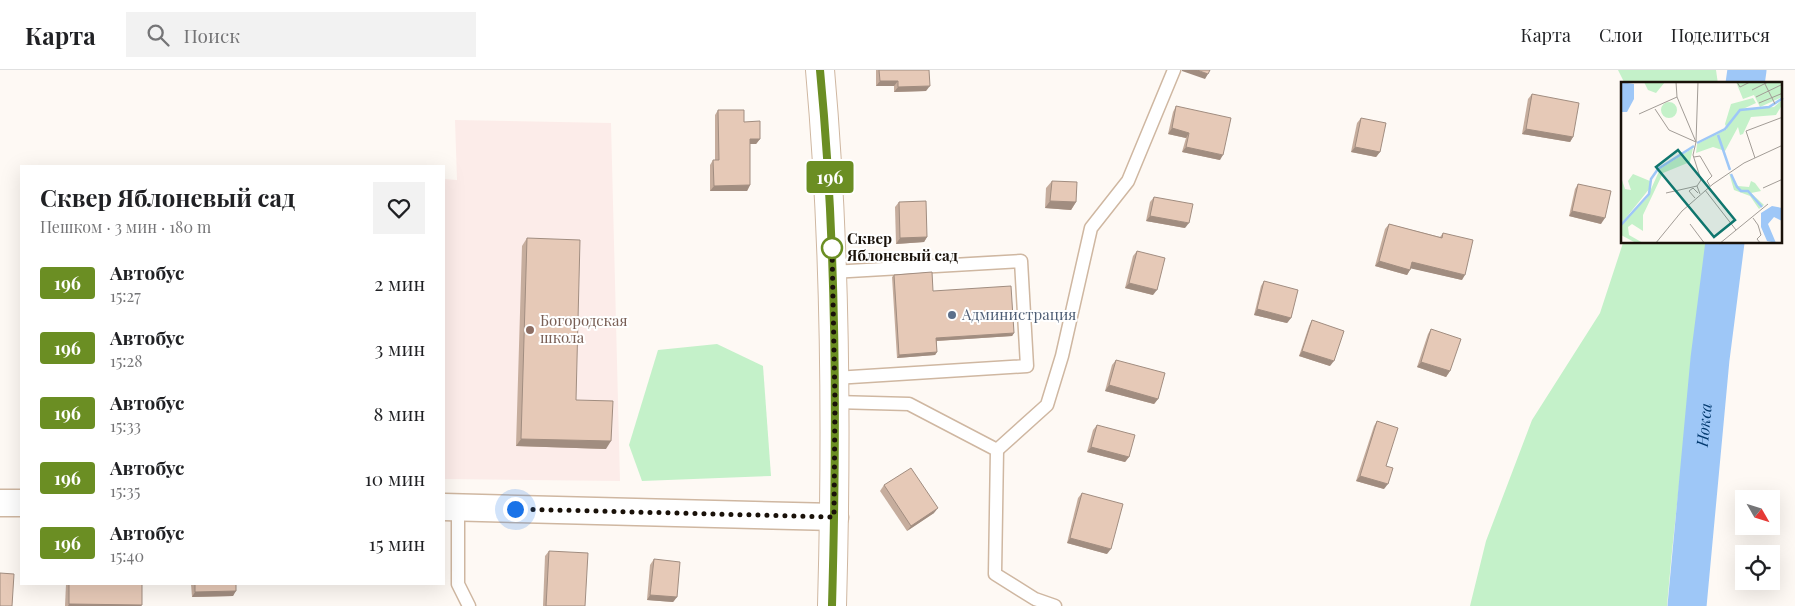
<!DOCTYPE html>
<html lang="ru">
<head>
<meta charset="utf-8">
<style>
	:root { --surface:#fff; --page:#f2f2f2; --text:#202124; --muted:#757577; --line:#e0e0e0 }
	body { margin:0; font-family:"Playfair Display",serif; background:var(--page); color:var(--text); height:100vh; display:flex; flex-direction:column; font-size:19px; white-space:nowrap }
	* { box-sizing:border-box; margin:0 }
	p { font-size:16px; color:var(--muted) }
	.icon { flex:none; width:28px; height:28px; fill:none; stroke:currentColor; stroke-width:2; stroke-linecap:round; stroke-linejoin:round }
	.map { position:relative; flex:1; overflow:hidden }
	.sheet { position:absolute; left:20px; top:95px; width:425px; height:420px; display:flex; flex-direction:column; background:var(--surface); border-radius:0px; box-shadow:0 5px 20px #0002 }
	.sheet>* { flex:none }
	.badge { padding:0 10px; border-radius:4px; font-size:18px; line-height:32px }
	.needle { width:32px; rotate:129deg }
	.tools { position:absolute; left:1735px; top:420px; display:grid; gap:10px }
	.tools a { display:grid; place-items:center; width:45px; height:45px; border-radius:0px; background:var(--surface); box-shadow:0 5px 20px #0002; font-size:25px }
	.you { position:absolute; width:25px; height:25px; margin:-12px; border:4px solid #fff; border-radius:50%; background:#1a73e8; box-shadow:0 0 0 8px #1a73e833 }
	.map>.badge { position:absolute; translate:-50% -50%; box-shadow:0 0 0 2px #fff }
	.round { display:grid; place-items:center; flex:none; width:52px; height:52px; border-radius:0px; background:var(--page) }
	.head { display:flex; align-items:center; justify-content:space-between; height:85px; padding:0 20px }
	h1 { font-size:24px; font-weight:700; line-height:38px }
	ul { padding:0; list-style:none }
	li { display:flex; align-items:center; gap:15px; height:65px; padding:0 20px }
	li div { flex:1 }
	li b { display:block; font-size:19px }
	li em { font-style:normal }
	li .badge { min-width:55px; font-weight:700; text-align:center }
	header { display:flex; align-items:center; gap:30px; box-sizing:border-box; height:70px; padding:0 25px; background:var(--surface); border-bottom:1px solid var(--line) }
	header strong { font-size:24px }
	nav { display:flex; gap:28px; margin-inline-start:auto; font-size:18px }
	.search { width:350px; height:45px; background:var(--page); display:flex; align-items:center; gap:12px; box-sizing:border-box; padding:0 18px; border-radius:0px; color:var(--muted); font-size:19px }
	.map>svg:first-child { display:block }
</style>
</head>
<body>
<header>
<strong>Карта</strong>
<div class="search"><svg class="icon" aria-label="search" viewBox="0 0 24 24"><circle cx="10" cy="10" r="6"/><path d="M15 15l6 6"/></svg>Поиск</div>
<nav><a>Карта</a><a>Слои</a><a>Поделиться</a></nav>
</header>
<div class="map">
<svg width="1795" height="536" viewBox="0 0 1795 536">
	<rect width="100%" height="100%" fill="#fef9f4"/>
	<!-- education -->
	<polygon fill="#fcece9" points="455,50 611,53 620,411 444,409 444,109 457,110"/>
	<!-- green -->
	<g fill="#c4f1c9">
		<polygon points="1618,0 1716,0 1718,14 1625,14"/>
		<path d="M1623,173h84c-12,121 -30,242 -40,363h-197l16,-65 46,-121 68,-107z"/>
		<polygon points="717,274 763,296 771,406 642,411 629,375 658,280"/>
	</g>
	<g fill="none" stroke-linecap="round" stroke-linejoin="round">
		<!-- river -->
		<g stroke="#9ec7f7" stroke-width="39">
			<polyline points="1745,14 1747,0"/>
			<path id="s1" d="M1687,536l23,-247 15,-117"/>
		</g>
		<defs>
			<g id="service">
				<polyline points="832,202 1021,191 1027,296 835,308"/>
				<polyline points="835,332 909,334 997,380 995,504 1035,529 1055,536"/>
				<polyline points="997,380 1047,335 1062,286 1091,158 1128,111 1174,0"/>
				<polyline points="458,438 458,514 469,536"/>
			</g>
			<g id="minor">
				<polyline points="0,433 21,433"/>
				<polyline points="444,437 835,447"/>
			</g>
			<path id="tertiary" d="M820,0c16,178 17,357 12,536"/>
		</defs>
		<!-- service casing -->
		<use href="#service" stroke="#cfb7a1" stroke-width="15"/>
		<!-- minor casing -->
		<use href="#minor" stroke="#cfb7a1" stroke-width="29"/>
		<!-- tertiary casing -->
		<use href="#tertiary" stroke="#cfb7a1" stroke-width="30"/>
		<!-- service -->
		<use href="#service" stroke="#fff" stroke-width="12"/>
		<!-- minor -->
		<use href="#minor" stroke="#fff" stroke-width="26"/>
		<!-- tertiary -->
		<use href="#tertiary" stroke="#fff" stroke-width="28"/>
	</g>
	<!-- wall -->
	<g fill="#c6ad9d">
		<polygon points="876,0 929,0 926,21 894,22 894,16 876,16"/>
		<polygon points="1532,24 1573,67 1570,72 1522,64 1528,29"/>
		<polygon points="1176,36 1220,90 1182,82 1186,68 1168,64 1173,42"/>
		<polygon points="718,40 744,52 760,69 756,74 750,74 750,115 747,121 710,121 710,95 713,90 715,90 715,45"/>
		<polygon points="1361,48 1380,82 1376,87 1351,82 1357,53"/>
		<polygon points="1052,111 1076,132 1071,140 1045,138 1046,118"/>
		<polygon points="1578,114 1601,154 1569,146 1575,119"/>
		<polygon points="1154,127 1185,158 1146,151 1150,132"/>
		<polygon points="899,132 927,167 924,172 896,174 895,137"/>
		<polygon points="1389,154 1440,167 1443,163 1462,210 1411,198 1407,205 1375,196 1385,159"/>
		<polygon points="527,168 576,330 606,379 516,376 522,176"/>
		<polygon points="1137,181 1153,225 1125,218 1133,186"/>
		<polygon points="894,205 933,221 1014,263 1012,266 937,271 937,282 935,285 897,288 892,207"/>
		<polygon points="1264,211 1291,248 1287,253 1254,245 1261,216"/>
		<polygon points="1312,250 1330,296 1299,286 1309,256"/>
		<polygon points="1431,259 1450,301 1446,307 1417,297 1428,264"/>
		<polygon points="1116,290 1158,329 1154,334 1105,321 1112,295"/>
		<polygon points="1377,351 1384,419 1356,411 1374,356"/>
		<polygon points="1097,355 1129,387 1125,392 1087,382 1093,360"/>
		<polygon points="884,415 934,443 907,461 880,421"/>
		<polygon points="1082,423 1107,484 1067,473 1078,428"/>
		<polygon points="549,481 585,536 543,536 545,486"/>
		<polygon points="654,489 677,527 673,532 647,530 650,495"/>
		<polygon points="66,514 142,514 141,536 65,536"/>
		<polygon points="191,514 236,514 233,526 192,527"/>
	</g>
	<!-- shaded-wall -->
	<g fill="#a18d80">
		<polygon points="1182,0 1197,0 1208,4 1205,9 1182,1"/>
		<polygon points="880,11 898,11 894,16 876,16"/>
		<polygon points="930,16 926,21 894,22 898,17"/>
		<polygon points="1172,58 1189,63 1186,68 1168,64"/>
		<polygon points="1526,59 1573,67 1570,72 1522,64"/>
		<polygon points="750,69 760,69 756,74 747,74"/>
		<polygon points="1186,77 1223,85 1220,90 1182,82"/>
		<polygon points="1355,77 1380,82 1376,87 1351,82"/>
		<polygon points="750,115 747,121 710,121 714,116"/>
		<polygon points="1050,131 1076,132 1071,140 1045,138"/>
		<polygon points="1572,141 1605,148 1601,154 1569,146"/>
		<polygon points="1150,146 1189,153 1185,158 1146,151"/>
		<polygon points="927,167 924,172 896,174 900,168"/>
		<polygon points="1379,191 1410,200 1407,205 1375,196"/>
		<polygon points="1412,192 1465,205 1462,210 1409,198"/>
		<polygon points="1129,213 1157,220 1153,225 1125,218"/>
		<polygon points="1257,239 1291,248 1287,253 1254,245"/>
		<polygon points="1014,263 1012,266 935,271 936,268"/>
		<polygon points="1302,281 1334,291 1330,296 1299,286"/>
		<polygon points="937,282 935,285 897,288 899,285"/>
		<polygon points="1421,292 1450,301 1446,307 1417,297"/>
		<polygon points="1109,315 1158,329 1154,334 1105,321"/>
		<polygon points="521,369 611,371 606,379 516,376"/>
		<polygon points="1091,377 1129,387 1125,392 1087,382"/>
		<polygon points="1360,406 1388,414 1384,419 1356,411"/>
		<polygon points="938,438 934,443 907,461 911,456"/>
		<polygon points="1070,468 1111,479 1107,484 1067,473"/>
		<polygon points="236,521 233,526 192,527 195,522"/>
		<polygon points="650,525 677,527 673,532 647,530"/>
		<polygon points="69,534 142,535 141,536 68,536"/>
	</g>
	<!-- building -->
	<g fill="#e6c9b7" stroke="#a18d80">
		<polygon points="879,0 929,0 930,16 898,17 898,11 880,11"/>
		<polygon points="1197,0 1210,0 1208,4"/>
		<polygon points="1532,24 1579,33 1573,67 1526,59"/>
		<polygon points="1176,36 1231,48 1223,85 1186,77 1189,63 1172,58"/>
		<polygon points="718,40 744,40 744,52 760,51 760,69 750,69 750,115 714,116 713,90 719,90"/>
		<polygon points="1361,48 1386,53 1380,82 1355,77"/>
		<polygon points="1052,111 1077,112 1076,132 1050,131"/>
		<polygon points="1578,114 1611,121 1605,148 1572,141"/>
		<polygon points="1154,127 1193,134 1189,153 1150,146"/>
		<polygon points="926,131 927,167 900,168 899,132"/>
		<polygon points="1389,154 1442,168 1443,163 1473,170 1465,205 1412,192 1410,200 1379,191"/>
		<polygon points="527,168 580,170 576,330 613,331 611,371 521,369"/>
		<polygon points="1137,181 1165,188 1157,220 1129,213"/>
		<polygon points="932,202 933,221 1011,216 1014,263 936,268 937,282 899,285 894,205"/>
		<polygon points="1264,211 1298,220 1291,248 1257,239"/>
		<polygon points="1312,250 1344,261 1334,291 1302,281"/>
		<polygon points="1431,259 1461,269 1450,301 1421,292"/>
		<polygon points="1116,290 1165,303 1158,329 1109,315"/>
		<polygon points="1377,351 1398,358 1386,396 1393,398 1388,414 1360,406"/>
		<polygon points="1097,355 1135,365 1129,387 1091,377"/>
		<polygon points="911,398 938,438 911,456 884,415"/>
		<polygon points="1082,423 1123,434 1111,479 1070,468"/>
		<polygon points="549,481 588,483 585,536 546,536"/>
		<polygon points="654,489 680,492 677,527 650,525"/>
		<polygon points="0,503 14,504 12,536 0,536"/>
		<polygon points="69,514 142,514 142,535 69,534"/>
		<polygon points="195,514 236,514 236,521 195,522"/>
	</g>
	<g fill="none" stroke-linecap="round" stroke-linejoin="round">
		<defs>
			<path id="line" d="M820,0c17,178 17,357 12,536"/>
		</defs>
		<!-- line casing -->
		<use href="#line" stroke="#fff" stroke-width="11"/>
		<!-- line -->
		<use href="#line" stroke="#6b8e23" stroke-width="8"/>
		<!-- walk -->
		<polyline stroke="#191109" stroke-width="5" stroke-dasharray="0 9" points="515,439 834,447 835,332 832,178"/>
	</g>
	<!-- markers -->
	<circle fill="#fff" stroke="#6b8e23" stroke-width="2.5" cx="832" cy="178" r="10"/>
	<circle fill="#5c6f8a" stroke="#fff" stroke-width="2" cx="952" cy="245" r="5"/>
	<circle fill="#8d6e63" stroke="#fff" stroke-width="2" cx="530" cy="260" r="5"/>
	<g text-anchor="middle" stroke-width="4" stroke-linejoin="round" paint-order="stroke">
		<!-- stop labels -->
		<g font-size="15" font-weight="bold" fill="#191109" stroke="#fff" text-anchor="start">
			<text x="847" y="174">Сквер<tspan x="847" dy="17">Яблоневый сад</tspan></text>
		</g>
		<!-- service labels -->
		<g font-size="15" fill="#4e5e75" stroke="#fff" text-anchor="start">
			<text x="962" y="250">Администрация</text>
		</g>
		<!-- education labels -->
		<g font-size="15" fill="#785e54" stroke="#fff" text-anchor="start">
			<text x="540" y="256">Богородская<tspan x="540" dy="17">школа</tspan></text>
		</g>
		<!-- water labels -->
		<g font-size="16" font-style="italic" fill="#02396e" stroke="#fff">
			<text dy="6" stroke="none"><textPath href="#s1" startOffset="182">Нокса</textPath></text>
		</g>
	</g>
	<!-- overview -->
	<g transform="translate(1621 12)">
		<rect width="161" height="161" fill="#fef9f4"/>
		<path d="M23,0h21l-9,11 -8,-3zM115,0h46v15l-22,10 -6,-12 -11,4zM132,16l3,5 -13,6 31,-2 8,-7v5l-6,10 -25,2 -8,17 -3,1 -2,-8 -13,24 -12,-4 -17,6 1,-9 30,-15 -2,-5 6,-20zM40 28a8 8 0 1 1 16 0a8 8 0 1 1-16 0ZM72,66l-3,14 -27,11 -20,42v16l-11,-7 -4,3 1,8 14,8h-7l-15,-8v-10l26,-27 13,-29zM108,91l9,13 11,1 2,-6 4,2 6,8 -10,2 13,12 -5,4 -9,-13 -16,-6zM12,92l17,7v7l-29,36v-47l4,12 6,1 -3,-9z" fill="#c4f1c9"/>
		<path d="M0,0l13,2v15l-7,13h-6zM151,124l10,2v13l-8,-4 -6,7 8,19 -9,-2 -6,-14v-14z" fill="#9ec7f7"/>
		<path fill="none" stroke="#9ec7f7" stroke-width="2.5" d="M97,53l12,35M76,61l28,-14 15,-19 29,-3 14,-9M110,92l6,13 4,4h7l14,16M0,143l28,-31 2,-15 7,-10 36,-23"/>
		<path fill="none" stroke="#a29c96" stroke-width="1" d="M55,0l1,15M116,0l3,5 10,-5M143,0l11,22M131,8l16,-8M135,15l27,-13M138,21l24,-10M34,27l14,21 27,12 2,-60M18,32l38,-17 19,45 -3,13 8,25 -4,6 3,8M73,75l6,-1 10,17 2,3 -5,5 3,5M134,76l-9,-27 37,-14M142,106l20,-9M84,108l31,40M45,111l31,-7M74,116l-6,-7 4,-3 5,5M132,136l5,7 3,10 -4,4 4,5M69,142l15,20M34,162l27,-33 31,-27 31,-21 39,-18M98,162l49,-40"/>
		<path fill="#0f766e" fill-opacity="0.15" stroke="#0f766e" stroke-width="2.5" d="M57,68l57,70 -21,17 -58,-70z"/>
		<rect width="161" height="161" fill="none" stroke="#191109" stroke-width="2.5"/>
	</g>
</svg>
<div class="tools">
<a><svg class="needle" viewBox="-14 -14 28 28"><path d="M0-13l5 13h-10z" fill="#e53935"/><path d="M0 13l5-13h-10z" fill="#757577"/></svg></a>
<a><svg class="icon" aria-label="locate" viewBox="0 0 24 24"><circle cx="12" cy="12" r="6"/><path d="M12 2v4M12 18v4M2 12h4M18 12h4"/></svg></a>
</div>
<div class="you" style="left:515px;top:439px"></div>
<b class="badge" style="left:830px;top:107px;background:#6b8e23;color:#fff">196</b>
<section class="sheet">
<div class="head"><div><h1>Сквер Яблоневый сад</h1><p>Пешком · 3 мин · 180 m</p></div><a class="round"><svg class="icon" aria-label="heart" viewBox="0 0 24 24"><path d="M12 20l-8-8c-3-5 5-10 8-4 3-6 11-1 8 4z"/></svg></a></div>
<ul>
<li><span class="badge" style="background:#6b8e23;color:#fff">196</span><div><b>Автобус</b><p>15:27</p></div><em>2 мин</em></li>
<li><span class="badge" style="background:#6b8e23;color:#fff">196</span><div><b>Автобус</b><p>15:28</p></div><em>3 мин</em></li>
<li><span class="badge" style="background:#6b8e23;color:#fff">196</span><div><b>Автобус</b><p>15:33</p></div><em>8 мин</em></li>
<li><span class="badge" style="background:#6b8e23;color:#fff">196</span><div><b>Автобус</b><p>15:35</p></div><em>10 мин</em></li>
<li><span class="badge" style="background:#6b8e23;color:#fff">196</span><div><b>Автобус</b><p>15:40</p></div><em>15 мин</em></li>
</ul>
</section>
</div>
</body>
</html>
